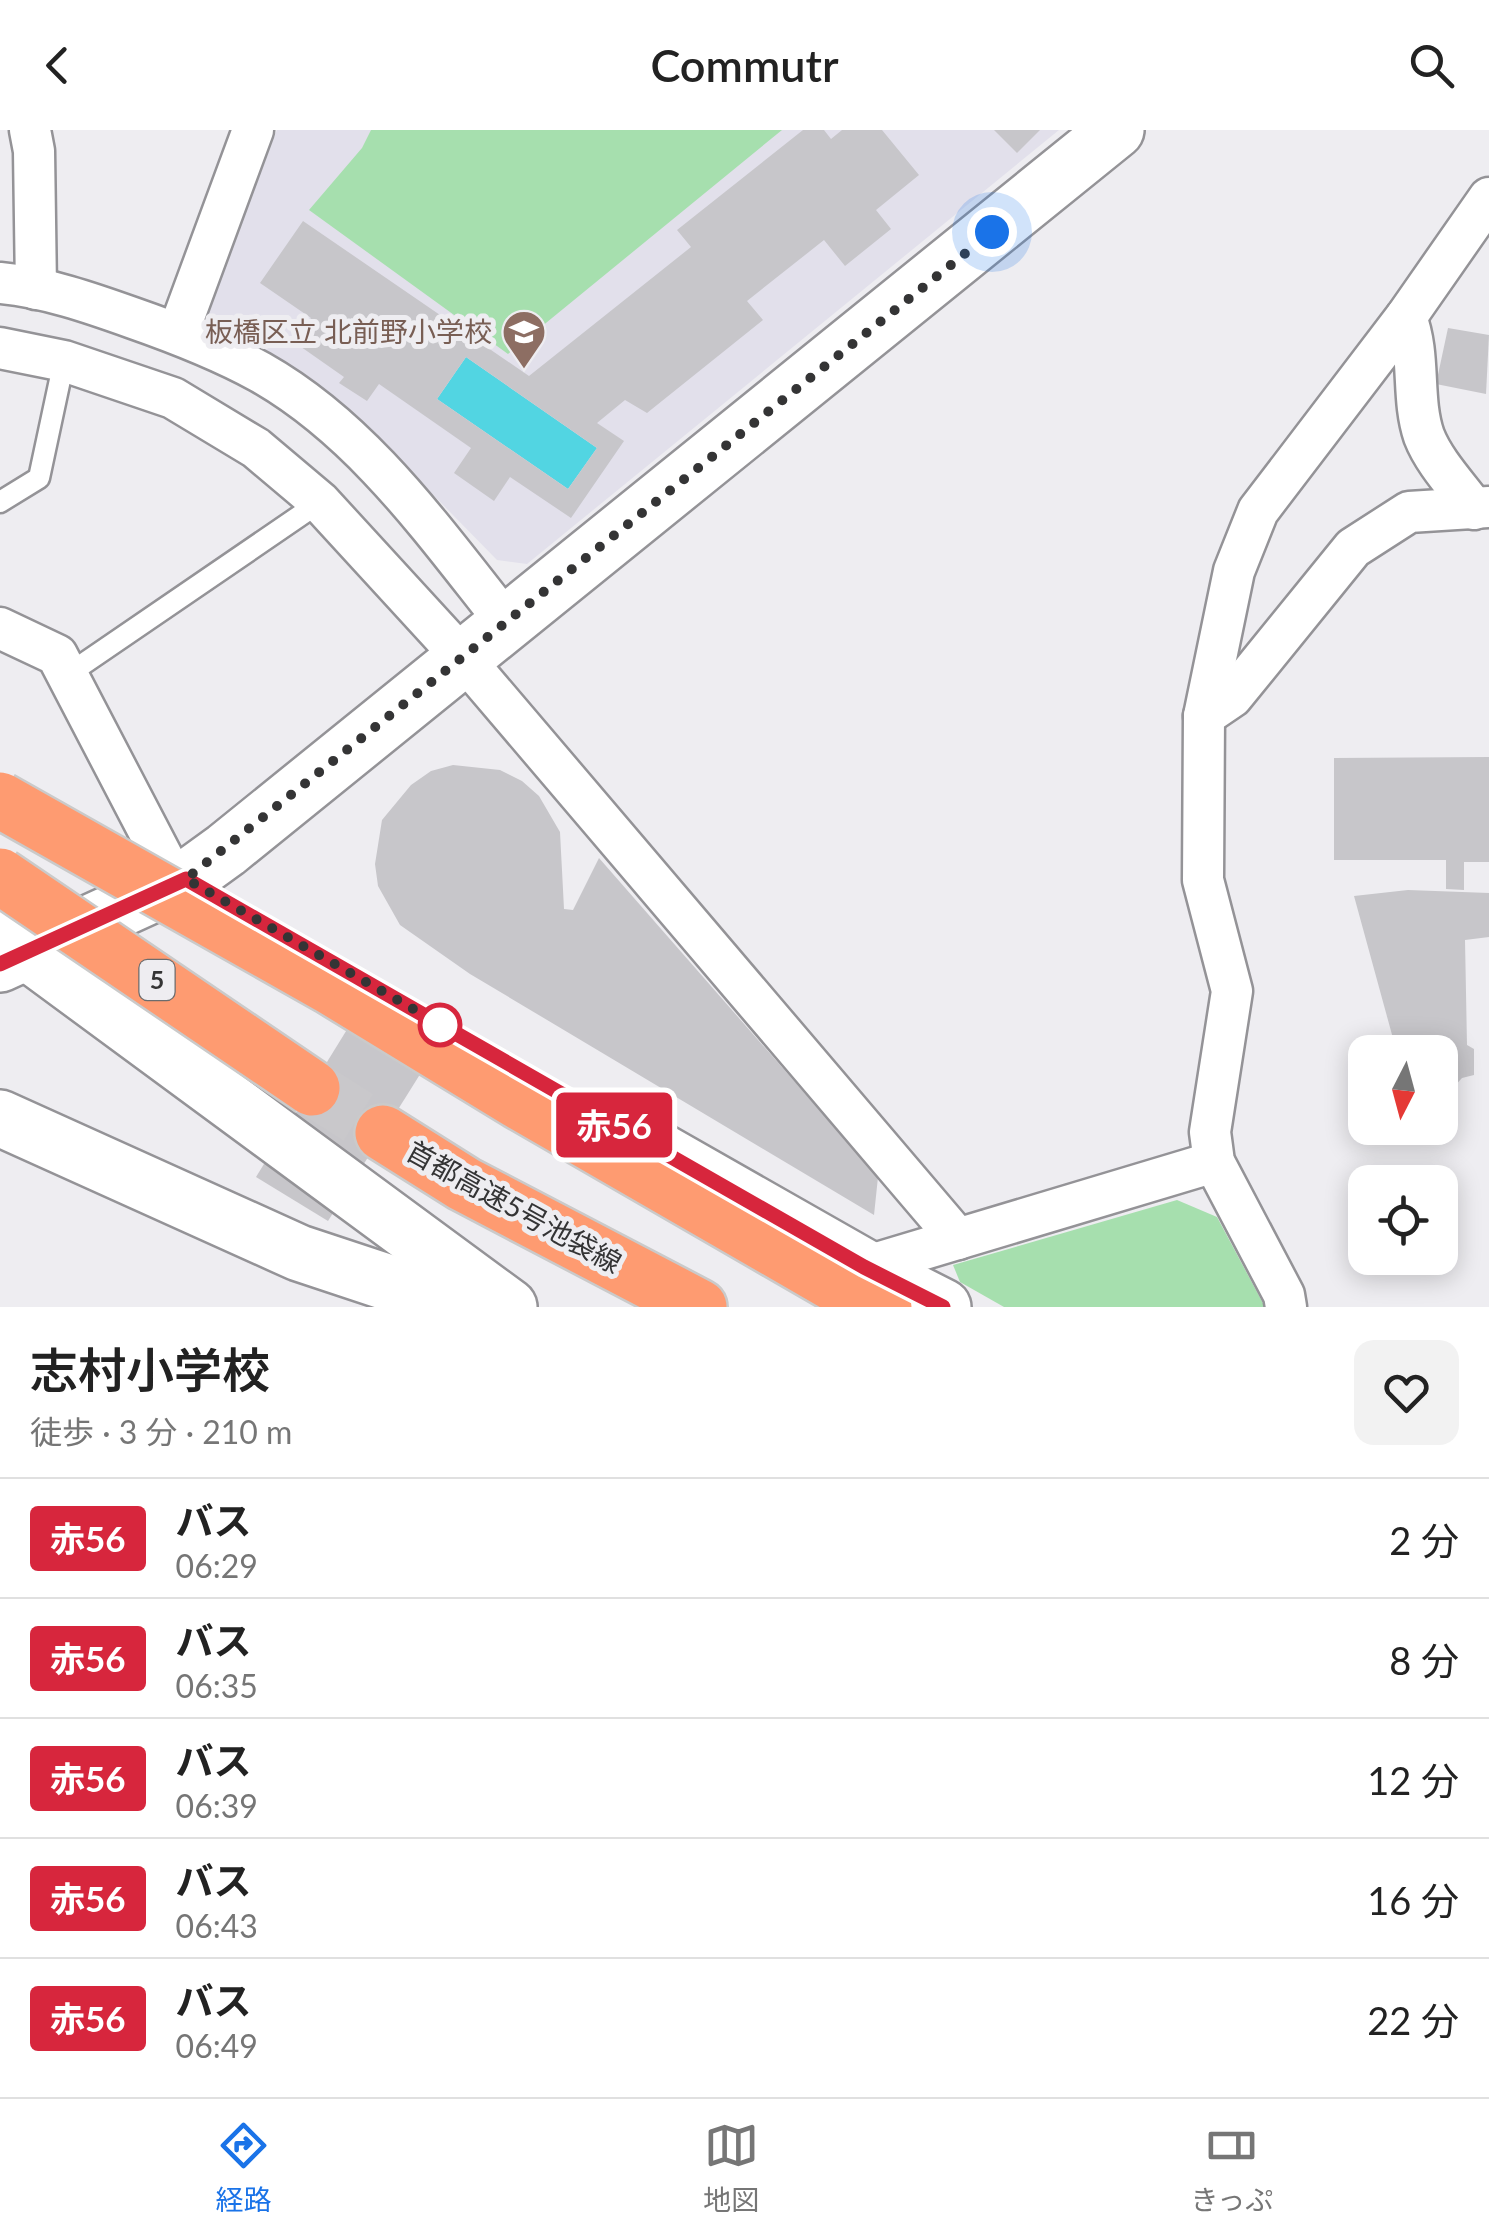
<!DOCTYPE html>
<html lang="ja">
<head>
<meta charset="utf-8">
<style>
	:root { --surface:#fff; --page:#f2f2f2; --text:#222; --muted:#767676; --line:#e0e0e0; --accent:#1a73e8 }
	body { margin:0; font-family:Lato,"Noto Sans JP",sans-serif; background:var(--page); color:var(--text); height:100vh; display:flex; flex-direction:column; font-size:38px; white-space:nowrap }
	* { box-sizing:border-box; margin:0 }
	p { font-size:32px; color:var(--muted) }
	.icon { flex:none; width:55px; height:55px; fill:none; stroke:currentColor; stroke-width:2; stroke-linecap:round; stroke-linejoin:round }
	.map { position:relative; height:1177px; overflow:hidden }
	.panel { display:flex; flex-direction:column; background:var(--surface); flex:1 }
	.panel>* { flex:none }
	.badge { padding:0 20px; border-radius:8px; font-size:35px; line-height:65px }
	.needle { width:65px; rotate:186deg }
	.buttons { position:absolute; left:1348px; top:905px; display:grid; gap:20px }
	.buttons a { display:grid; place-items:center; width:110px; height:110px; border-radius:20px; background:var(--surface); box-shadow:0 5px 25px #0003; font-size:50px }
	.you { position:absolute; width:50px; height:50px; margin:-25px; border:8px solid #fff; border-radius:50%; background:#1a73e8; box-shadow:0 0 0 15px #1a73e833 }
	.map>.badge { position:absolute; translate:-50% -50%; box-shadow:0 0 0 5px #fff }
	.round { display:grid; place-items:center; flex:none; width:105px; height:105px; border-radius:20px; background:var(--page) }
	.headline { display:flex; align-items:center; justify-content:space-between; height:170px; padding:0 30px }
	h1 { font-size:48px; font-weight:600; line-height:75px }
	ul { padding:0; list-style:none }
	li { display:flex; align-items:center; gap:30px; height:120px; padding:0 30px; border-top:2px solid var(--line) }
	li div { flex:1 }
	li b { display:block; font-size:38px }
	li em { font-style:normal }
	li .badge { min-width:110px; font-weight:700; text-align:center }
	header { display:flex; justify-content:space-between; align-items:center; height:130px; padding:0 30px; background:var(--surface); font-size:45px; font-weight:600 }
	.menu { display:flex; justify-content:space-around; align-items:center; height:140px; border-top:2px solid var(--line); background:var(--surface); font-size:28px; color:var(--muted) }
	.menu a { display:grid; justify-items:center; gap:5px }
	.menu .on { color:var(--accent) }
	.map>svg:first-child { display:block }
</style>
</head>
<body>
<header><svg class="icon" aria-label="back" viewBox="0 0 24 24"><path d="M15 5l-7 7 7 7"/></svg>Commutr<svg class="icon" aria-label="search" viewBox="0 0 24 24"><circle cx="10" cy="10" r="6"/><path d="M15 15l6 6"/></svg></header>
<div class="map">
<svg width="1489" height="1177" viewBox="0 0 1489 1177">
	<rect width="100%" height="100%" fill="#eeedf1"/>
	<!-- built -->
	<polygon fill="#e2e0eb" points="277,0 1059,0 527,434 497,430 353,283 214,197 206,185"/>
	<!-- green -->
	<g fill="#a6dfae">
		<polygon points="371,0 782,0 508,224 309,80 362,18"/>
		<polygon points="1177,1070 1217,1087 1265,1177 1004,1177 960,1152 953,1135"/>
	</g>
	<!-- water -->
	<polygon fill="#52d5e2" points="466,227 597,318 568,359 437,269"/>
	<!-- building -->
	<g fill="#c7c6ca" fill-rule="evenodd">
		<path d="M803,0h21l7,9 11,-9h40l37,45 -43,35 15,19 -46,37 -21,-26 -77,61 16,19 -116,93 -22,-13 -28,23 27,18 -53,77 -61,-41 -16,24 -40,-28 17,-25 -92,-64 -12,17 -28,-18 5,-6 -50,-35 17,-24 -51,-35 43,-62 226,155 162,-129 -14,-17zM466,227l131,91 -29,41 -131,-90z"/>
		<polygon points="994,0 1040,0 1017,23"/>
		<polygon points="1448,198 1489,205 1486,264 1436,254"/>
		<polygon points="1489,627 1489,732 1464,732 1464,760 1446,759 1446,730 1334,730 1334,628"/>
		<polygon points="453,635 500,640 522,651 539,666 560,702 564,779 573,780 599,728 878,1047 874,1085 470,844 400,795 378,756 375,734 382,690 411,655 431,641"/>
		<polygon points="1408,760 1489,763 1489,807 1465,810 1467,915 1474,919 1474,945 1462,948 1452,959 1440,958 1440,922 1394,922 1394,912 1354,766"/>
		<polygon points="356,885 429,930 328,1091 256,1047"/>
	</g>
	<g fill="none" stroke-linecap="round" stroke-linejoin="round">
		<!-- highway-tunnel -->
		<polyline stroke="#c9c8cb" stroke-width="55" stroke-dasharray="55 28" stroke-linecap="butt" points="312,958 383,1003"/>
		<defs>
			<g id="lane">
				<polyline points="0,372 39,348 64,231"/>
				<polyline points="67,545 320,372"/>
			</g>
			<g id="street">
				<polyline points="30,0 34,21 36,159"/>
				<path d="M0,153c45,4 91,20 133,35 43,15 87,32 127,54 103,58 174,160 246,250"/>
				<path d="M1406,187c15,39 5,81 18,119 10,26 34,51 50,73"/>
				<polyline points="178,203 253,0"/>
				<polyline points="0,218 64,231 173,268 256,318 320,372 464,529 958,1109"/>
				<polyline points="0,498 57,525 168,738"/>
				<polyline points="1204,586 1232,567 1353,418 1409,382 1489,377"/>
				<polyline points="864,1137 1214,1032"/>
				<polyline points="1286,1177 1284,1165 1214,1032 1210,1002 1232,861 1203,750 1204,586 1234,441 1258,381 1406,187 1489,68"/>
			</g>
			<g id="secondary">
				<polyline points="4,805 509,1177"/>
				<polyline points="0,834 186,749 226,720 1116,0"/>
				<polyline points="0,988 299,1123 462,1177"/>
				<polyline points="604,989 864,1137 943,1177"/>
			</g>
			<polyline id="highway" points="383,1003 464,1054 699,1177"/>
		</defs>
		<!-- lane casing -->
		<use href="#lane" stroke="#949397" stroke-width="25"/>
		<!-- street casing -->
		<use href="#street" stroke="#949397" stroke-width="45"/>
		<!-- secondary casing -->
		<use href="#secondary" stroke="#949397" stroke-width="60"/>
		<!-- highway casing -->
		<use href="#highway" stroke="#cacaca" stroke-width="60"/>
		<!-- lane -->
		<use href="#lane" stroke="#fff" stroke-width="20"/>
		<!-- street -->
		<use href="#street" stroke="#fff" stroke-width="40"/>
		<!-- secondary -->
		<use href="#secondary" stroke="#fff" stroke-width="55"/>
		<!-- highway -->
		<use href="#highway" stroke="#fe9b71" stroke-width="55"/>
		<defs>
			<g id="highway-bridge">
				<polyline points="0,670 331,857 518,971 835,1154 884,1177"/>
				<polyline points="0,746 312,958"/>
			</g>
		</defs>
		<!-- highway-bridge casing -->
		<use href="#highway-bridge" stroke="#cacaca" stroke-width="60" stroke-linecap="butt"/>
		<!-- highway-bridge -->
		<use href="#highway-bridge" stroke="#fe9b71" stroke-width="55"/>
	</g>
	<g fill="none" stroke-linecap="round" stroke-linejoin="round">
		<defs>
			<polyline id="line" points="0,834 186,749 864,1137 943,1177"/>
		</defs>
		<!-- line casing -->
		<use href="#line" stroke="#fff" stroke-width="22"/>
		<!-- line -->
		<use href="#line" stroke="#d7263d" stroke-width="15"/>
		<!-- walk -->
		<polyline stroke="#343435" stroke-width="10" stroke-dasharray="0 18" points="440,895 450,900 186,749 992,102"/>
	</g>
	<!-- icons -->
	<defs>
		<symbol id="school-pin" viewBox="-11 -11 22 30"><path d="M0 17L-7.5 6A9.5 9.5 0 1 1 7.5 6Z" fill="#8d6e63" stroke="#eeedf1"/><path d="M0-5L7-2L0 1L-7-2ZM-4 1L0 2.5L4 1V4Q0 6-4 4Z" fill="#fff"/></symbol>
	</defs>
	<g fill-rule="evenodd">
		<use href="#school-pin" x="499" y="177" width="50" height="68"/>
	</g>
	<!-- markers -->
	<circle fill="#fff" stroke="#d7263d" stroke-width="5" cx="440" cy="895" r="20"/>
	<g text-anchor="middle" stroke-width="10" stroke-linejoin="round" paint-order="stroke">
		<!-- shield labels -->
		<rect fill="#eeedf1" stroke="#6c6c6d" stroke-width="2.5" x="139.5" y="830" width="35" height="40" rx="8"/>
		<g font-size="25" font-weight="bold" fill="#343435">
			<text x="157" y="859">5</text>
		</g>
		<!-- education labels -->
		<g font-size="28" fill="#785e54" stroke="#eeedf1" text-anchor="end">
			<text x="492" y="212">板橋区立 北前野小学校</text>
		</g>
		<!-- street labels -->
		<g font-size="28" fill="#343435" stroke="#eeedf1">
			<text transform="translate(514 1077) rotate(29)" y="10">首都高速5号池袋線</text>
		</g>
	</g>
</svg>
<div class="buttons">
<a><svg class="needle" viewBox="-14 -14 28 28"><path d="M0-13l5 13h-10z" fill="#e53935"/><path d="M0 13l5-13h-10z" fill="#767676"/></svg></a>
<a><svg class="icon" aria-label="locate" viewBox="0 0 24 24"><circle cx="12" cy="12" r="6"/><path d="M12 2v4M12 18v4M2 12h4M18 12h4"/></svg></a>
</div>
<div class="you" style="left:992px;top:102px"></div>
<b class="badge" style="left:614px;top:995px;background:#d7263d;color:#fff">赤56</b>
</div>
<section class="panel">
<div class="headline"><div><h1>志村小学校</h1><p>徒歩 · 3 分 · 210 m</p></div><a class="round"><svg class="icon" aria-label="heart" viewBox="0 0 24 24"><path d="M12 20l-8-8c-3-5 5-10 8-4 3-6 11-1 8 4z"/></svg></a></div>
<ul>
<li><span class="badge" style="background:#d7263d;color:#fff">赤56</span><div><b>バス</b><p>06:29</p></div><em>2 分</em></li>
<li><span class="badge" style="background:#d7263d;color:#fff">赤56</span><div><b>バス</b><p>06:35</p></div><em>8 分</em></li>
<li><span class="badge" style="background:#d7263d;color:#fff">赤56</span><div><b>バス</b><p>06:39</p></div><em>12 分</em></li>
<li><span class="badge" style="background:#d7263d;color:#fff">赤56</span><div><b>バス</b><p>06:43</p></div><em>16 分</em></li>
<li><span class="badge" style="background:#d7263d;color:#fff">赤56</span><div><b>バス</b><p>06:49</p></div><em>22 分</em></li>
</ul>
</section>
<nav class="menu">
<a class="on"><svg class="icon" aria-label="directions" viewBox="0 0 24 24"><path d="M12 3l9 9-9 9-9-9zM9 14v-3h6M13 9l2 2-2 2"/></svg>経路</a>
<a><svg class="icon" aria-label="map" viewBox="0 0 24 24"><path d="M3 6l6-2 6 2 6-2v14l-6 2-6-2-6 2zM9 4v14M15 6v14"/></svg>地図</a>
<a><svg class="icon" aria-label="tickets" viewBox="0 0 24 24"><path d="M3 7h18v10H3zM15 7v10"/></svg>きっぷ</a>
</nav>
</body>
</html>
